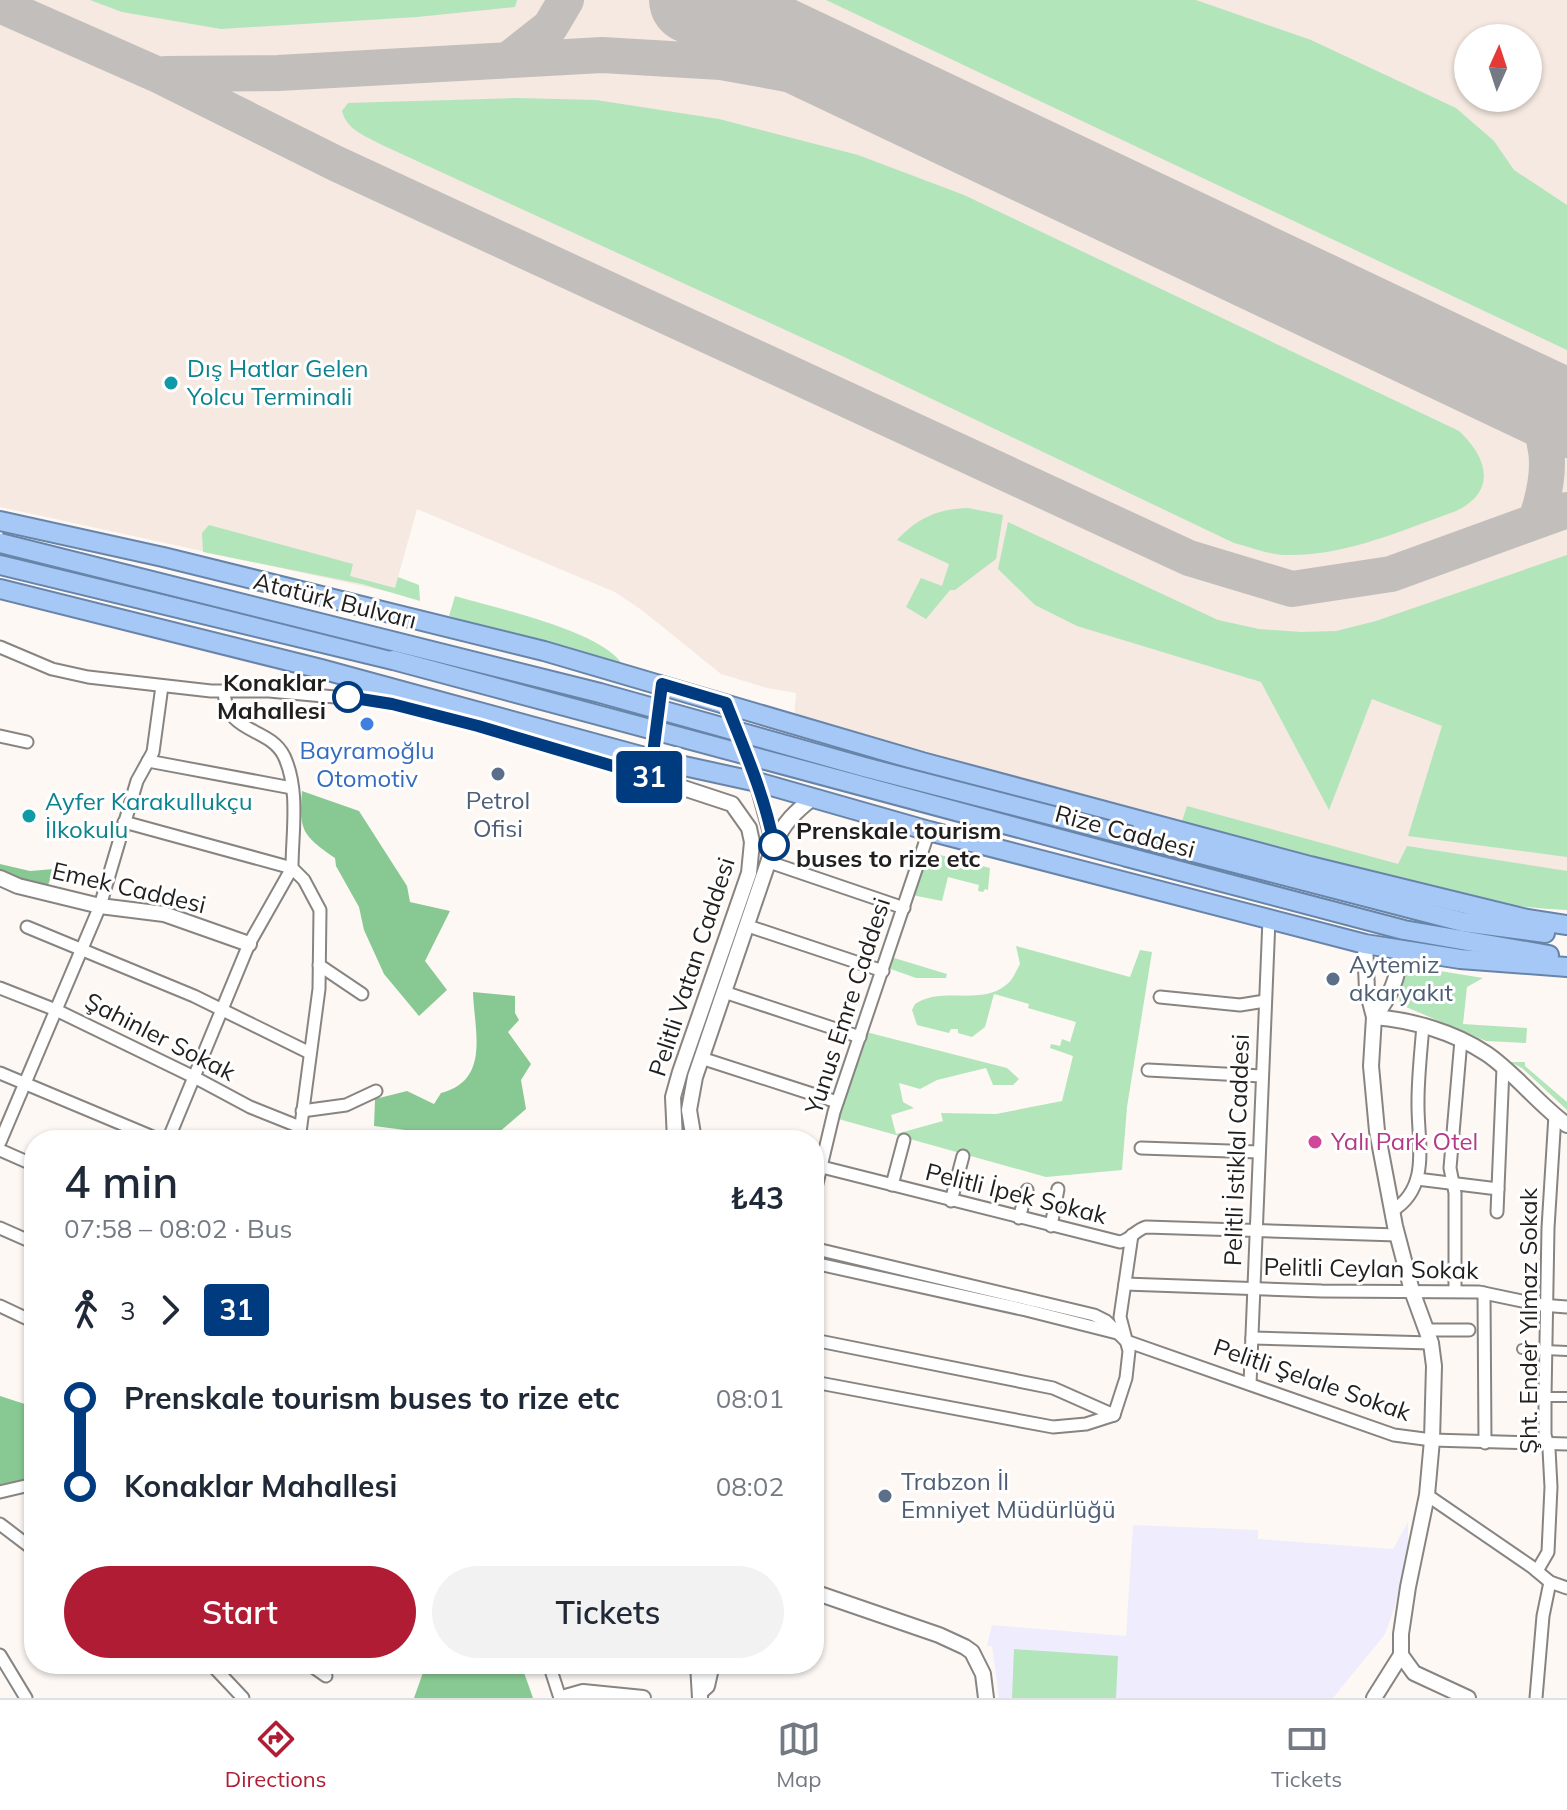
<!DOCTYPE html>
<html lang="en">
<head>
<meta charset="utf-8">
<style>
	:root { --surface:#fff; --page:#f2f2f3; --text:#1f2937; --muted:#747a83; --line:#e0e1e3; --accent:#af1c34 }
	body { margin:0; font-family:Mulish,sans-serif; background:var(--page); color:var(--text); height:100vh; display:flex; flex-direction:column; font-size:30px; white-space:nowrap }
	* { box-sizing:border-box; margin:0 }
	p { font-size:26px; color:var(--muted) }
	.icon { flex:none; width:44px; height:44px; fill:none; stroke:currentColor; stroke-width:2; stroke-linecap:round; stroke-linejoin:round }
	.map { position:relative; flex:1; overflow:hidden }
	.details { position:absolute; left:24px; top:1130px; width:800px; height:544px; display:flex; flex-direction:column; background:var(--surface); border-radius:32px; box-shadow:0 2px 6px #0004 }
	.details>* { flex:none }
	.badge { padding:0 16px; border-radius:6px; font-size:28px; line-height:52px }
	.needle { width:52px; rotate:3deg }
	.buttons { position:absolute; left:1454px; top:24px; display:grid; gap:16px }
	.buttons a { display:grid; place-items:center; width:88px; height:88px; border-radius:50%; background:var(--surface); box-shadow:0 2px 6px #0004; font-size:40px }
	.map>.badge { position:absolute; translate:-50% -50%; box-shadow:0 0 0 4px #fff }
	.legs { display:flex; align-items:center; gap:12px; height:88px; padding:0 40px; font-size:26px }
	.legs p { margin-inline-start:auto }
	.overview { display:flex; align-items:center; justify-content:space-between; height:136px; padding:0 40px }
	h1 { font-size:44px; font-weight:600; line-height:60px }
	.action { display:flex; gap:16px; margin-top:auto; padding:16px 40px }
	.action a { flex:1; height:92px; border-radius:48px; background:var(--accent); color:#fff; font-size:32px; font-weight:600; line-height:92px; text-align:center }
	.action a+a { background:var(--page); color:var(--text) }
	ul { padding:0 40px; list-style:none }
	li { display:flex; align-items:center; gap:28px; height:88px; font-size:30px }
	li i { display:grid; place-items:center; width:12px; height:100%; margin:0 10px; background:currentColor }
	li i::after { content:''; width:20px; height:20px; margin:-10px; border:6px solid; border-radius:50%; background:var(--surface) }
	li p { margin-inline-start:auto }
	li:first-child i { background:linear-gradient(#0000 50%,currentColor 0) }
	li:last-child i { background:linear-gradient(currentColor 50%,#0000 0) }
	.tabs { display:flex; justify-content:space-around; align-items:center; height:112px; border-top:2px solid var(--line); background:var(--surface); font-size:22px; color:var(--muted) }
	.tabs a { display:grid; justify-items:center; gap:4px }
	.tabs .selected { color:var(--accent) }
	.map>svg:first-child { display:block }
</style>
</head>
<body>
<div class="map">
<svg width="1567" height="1698" viewBox="0 0 1567 1698">
	<rect width="100%" height="100%" fill="#fdf8f4"/>
	<!-- built -->
	<path fill="#f5e9e1" fill-rule="evenodd" d="M0,0h1567v910l-169,-25 -604,-166 2,-26 -29,-5 -46,-14 -78,-63 -28,-19 -198,-83 -22,79 -5,4 -390,-85zM1468,38h60v60h-60z"/>
	<!-- education -->
	<polygon fill="#efecfe" points="1408,1522 1408,1547 1395,1606 1385,1634 1333,1698 999,1698 992,1646 987,1646 992,1625 1126,1636 1133,1525 1258,1530 1258,1539 1393,1549"/>
	<!-- green -->
	<g fill="#b2e5ba">
		<polygon points="90,0 517,0 515,7 417,17 221,29 122,12"/>
		<polygon points="826,0 1196,0 1311,40 1456,108 1494,141 1514,170 1567,205 1567,350"/>
		<path d="M516,98l80,2 123,19 139,36 106,40 495,236c28,26 39,60 -3,80 -56,20 -113,46 -173,44 -16,-1 -33,-8 -49,-12l-392,-187 -462,-212c-16,-9 -33,-14 -38,-33l6,-8z"/>
		<path d="M968,508l35,7 -7,44 -41,31h-5l-24,29 -20,-12 15,-29 21,8 7,-22 -52,-24c21,-22 40,-31 71,-32z"/>
		<polygon points="1008,522 1218,620 1259,629 1301,632 1336,631 1376,621 1567,555 1567,857 1408,836 1442,726 1372,699 1329,810 1261,682 1077,626 1035,605 998,569"/>
		<polygon points="209,525 353,564 350,576 395,588 398,577 419,585 420,601 362,584 203,552 202,533"/>
		<path d="M455,596c37,11 152,36 168,70l-174,-50z"/>
		<path d="M1187,806l211,58 9,-18 160,25v39c-132,-6 -260,-50 -386,-86z"/>
		<polygon points="925,851 990,868 988,890 985,889 983,892 978,891 979,885 948,877 942,901 912,895"/>
		<path d="M1016,946l114,31 10,-27 12,2 -25,155 -5,63 -76,7 -211,-59 31,-86 141,36 12,11 -6,6h-20l-7,-17 -49,12 -17,9 -21,-6 4,19 11,6 -23,7 5,19 47,-13 -2,-8 55,1 66,-13 11,-45 -23,-8 1,-4 9,2 2,-7 8,3 6,-20 -48,-14 1,-4 -35,-10 -9,33 -13,10 -14,-4v-4h-7l-2,4 -32,-8 -5,-15 3,-6c26,-18 66,2 91,-19 7,-5 10,-14 14,-21z"/>
		<polygon points="891,957 947,974 946,978 916,978 888,968"/>
		<polygon points="1403,965 1483,978 1467,987 1463,1024 1527,1028 1526,1043 1486,1041 1399,1004"/>
		<polygon points="1510,1062 1525,1062 1525,1066 1567,1102 1567,1110 1522,1068"/>
		<polygon points="1014,1649 1118,1656 1116,1698 1012,1698"/>
	</g>
	<!-- forest -->
	<g fill="#88c993">
		<path d="M302,791l57,20 48,75 3,16 40,9 -25,50 22,29 -28,26 -35,-42 -20,-44 -5,-23 -23,-41 -1,-8c-33,-23 -36,-27 -33,-67z"/>
		<polygon points="0,864 30,871 54,869 45,893 0,877"/>
		<path d="M473,992l42,4v17l4,7 -11,12 23,32 -10,16 5,29 -36,31h-78l1,-9 -39,-5 1,-27 32,-8 27,13 7,-11c50,-13 33,-63 32,-101z"/>
		<polygon points="0,1396 34,1407 34,1485 0,1498"/>
		<polygon points="426,1664 521,1664 533,1698 414,1698"/>
	</g>
	<g fill="none" stroke-linecap="round" stroke-linejoin="round">
		<!-- taxiway -->
		<g stroke="#c2bebb" stroke-width="36">
			<polyline points="0,5 156,74 337,164 1189,558 1292,589 1391,574 1567,510"/>
			<polyline points="508,60 550,27 566,0"/>
			<polyline points="166,74 278,73 602,55 721,62 815,79 937,114"/>
			<path d="M1521,392c31,43 32,79 15,128"/>
		</g>
		<!-- runway -->
		<polyline stroke="#c2bebb" stroke-width="88" points="693,0 1567,414"/>
		<defs>
			<g id="pedestrian">
				<polyline points="1522,1349 1567,1351"/>
				<polyline points="1545,1397 1567,1397"/>
			</g>
			<g id="minor">
				<polyline points="0,647 52,669 88,677 211,691 269,691 379,701 478,726 650,777"/>
				<path d="M224,691c2,44 45,35 60,65 16,34 8,77 8,112l12,12 16,30 -1,79 -20,151"/>
				<polyline points="0,736 27,742"/>
				<polyline points="652,759 662,684"/>
				<polyline points="148,761 292,788"/>
				<polyline points="124,822 292,868 249,944 168,1140"/>
				<polyline points="769,862 904,908"/>
				<polyline points="748,926 883,971"/>
				<polyline points="27,927 194,996 310,1053"/>
				<polyline points="319,965 362,994"/>
				<polyline points="0,988 56,1010 194,1077 250,1107 300,1127"/>
				<polyline points="724,992 860,1037"/>
				<polyline points="1160,997 1240,1005 1265,1001"/>
				<polyline points="701,1058 837,1102"/>
				<polyline points="1148,1070 1262,1076"/>
				<polyline points="0,1073 160,1140"/>
				<polyline points="302,1111 346,1105 376,1091"/>
				<polyline points="694,1140 704,1138 718,1140"/>
				<polyline points="0,1142 100,906 137,781 153,752 162,686"/>
				<polyline points="1141,1148 1259,1152"/>
				<polyline points="0,1150 34,1165"/>
				<path d="M814,1165l306,77c11,-2 15,-12 26,-15l251,8"/>
				<polyline points="1417,1179 1498,1189"/>
				<polyline points="892,1185 904,1140"/>
				<polyline points="814,1196 834,1112 929,831"/>
				<polyline points="951,1201 963,1156"/>
				<path d="M1392,1211c40,-24 25,-71 26,-110 0,-25 3,-50 5,-76"/>
				<polyline points="1497,1212 1503,1068"/>
				<polyline points="1019,1218 1027,1190"/>
				<polyline points="1051,1226 1058,1189"/>
				<polyline points="0,1228 34,1243"/>
				<polyline points="814,1250 821,1250 1094,1315 1106,1321 1126,1341 1394,1435 1432,1440 1567,1444"/>
				<polyline points="814,1263 1026,1310 1117,1333"/>
				<polyline points="1125,1284 1322,1291 1479,1292 1541,1305 1567,1307"/>
				<polyline points="1455,1291 1455,1193 1450,1168 1461,1040"/>
				<polyline points="1484,1293 1485,1443"/>
				<polyline points="0,1306 34,1322"/>
				<polyline points="1427,1330 1469,1330"/>
				<polyline points="1252,1338 1431,1343"/>
				<polyline points="814,1340 1053,1388 1114,1415 1126,1378 1129,1351 1120,1317 1132,1235"/>
				<polyline points="814,1382 1053,1427 1086,1424 1114,1415"/>
				<polyline points="1250,1384 1269,919"/>
				<polyline points="0,1492 34,1484"/>
				<polyline points="1427,1495 1532,1567 1550,1582 1567,1588"/>
				<polyline points="0,1524 34,1550"/>
				<polyline points="1537,1571 1548,1552 1551,1487 1549,1449 1545,1435 1545,1397 1548,1228 1555,1115"/>
				<polyline points="0,1655 26,1698"/>
				<polyline points="211,1664 243,1698"/>
				<polyline points="309,1664 326,1676"/>
				<polyline points="549,1664 560,1698"/>
				<polyline points="70,1665 71,1664"/>
				<polyline points="1536,1698 1543,1616 1550,1582"/>
			</g>
			<g id="tertiary">
				<polyline points="726,703 757,782 774,844"/>
				<polyline points="652,759 650,777 732,804 749,828 752,842 749,873 680,1072 673,1097 675,1140"/>
				<polyline points="0,878 18,886 100,906 164,914 249,944"/>
				<polyline points="1365,944 1367,990 1374,1017 1371,1066 1377,1131 1395,1226 1412,1291 1431,1343 1434,1366 1432,1440 1427,1495 1408,1587 1401,1634 1401,1655 1414,1673 1468,1698"/>
				<path d="M1374,1017c38,3 80,15 113,37 29,20 51,50 80,71"/>
				<path d="M1374,1017c17,-21 24,-39 27,-66"/>
				<path d="M694,1140l-5,-30 6,-33 79,-232c9,-22 22,-34 40,-48"/>
				<polyline points="814,1592 939,1635 965,1647 972,1652 983,1674 986,1698"/>
				<polyline points="698,1664 700,1698"/>
				<polyline points="700,1692 707,1686 712,1664"/>
				<polyline points="562,1698 583,1692 643,1698"/>
				<polyline points="1374,1698 1401,1655"/>
			</g>
			<g id="trunk">
				<polyline points="0,521 163,557 544,651 922,762 1310,866 1527,919 1567,925"/>
				<polyline points="0,565 393,660"/>
				<polyline points="0,589 321,669 652,759 757,782 929,831 1365,944 1460,959 1567,967"/>
				<polyline points="1131,836 1463,922 1545,933"/>
				<polyline points="1127,857 1404,930 1549,955"/>
			</g>
		</defs>
		<!-- pedestrian casing -->
		<use href="#pedestrian" stroke="#888481" stroke-width="12"/>
		<!-- minor casing -->
		<use href="#minor" stroke="#888481" stroke-width="15"/>
		<!-- tertiary casing -->
		<use href="#tertiary" stroke="#888481" stroke-width="18"/>
		<!-- trunk casing -->
		<use href="#trunk" stroke="#6884a8" stroke-width="22"/>
		<!-- pedestrian -->
		<use href="#pedestrian" stroke="#fff" stroke-width="8"/>
		<!-- minor -->
		<use href="#minor" stroke="#fff" stroke-width="11"/>
		<!-- tertiary -->
		<use href="#tertiary" stroke="#fff" stroke-width="14"/>
		<!-- trunk -->
		<use href="#trunk" stroke="#a6c8f6" stroke-width="18"/>
		<defs>
			<g id="trunk-bridge">
				<polyline points="0,543 600,693 864,767 1131,836"/>
				<polyline points="393,660 1127,857"/>
			</g>
		</defs>
		<!-- trunk-bridge casing -->
		<use href="#trunk-bridge" stroke="#6884a8" stroke-width="22" stroke-linecap="butt"/>
		<!-- trunk-bridge -->
		<use href="#trunk-bridge" stroke="#a6c8f6" stroke-width="18"/>
	</g>
	<g fill="none" stroke-linecap="round" stroke-linejoin="round">
		<defs>
			<path id="line-1" d="M348,697l44,7 86,22 172,51 12,-93 64,19c18,46 39,93 48,142"/>
		</defs>
		<!-- line-1 casing -->
		<use href="#line-1" stroke="#fff" stroke-width="18"/>
		<!-- line-1 -->
		<use href="#line-1" stroke="#003b80" stroke-width="12"/>
	</g>
	<!-- markers -->
	<g fill="#0f9aa8" stroke="#fff" stroke-width="3">
		<circle cx="171" cy="383" r="8"/>
		<circle cx="29" cy="816" r="8"/>
	</g>
	<g fill="#fff" stroke="#003b80" stroke-width="4">
		<circle cx="348" cy="697" r="14"/>
		<circle cx="774" cy="845" r="14"/>
	</g>
	<circle fill="#3f7fe0" stroke="#fff" stroke-width="3" cx="367" cy="724" r="8"/>
	<g fill="#5c6f8a" stroke="#fff" stroke-width="3">
		<circle cx="498" cy="774" r="8"/>
		<circle cx="1333" cy="979" r="8"/>
		<circle cx="885" cy="1496" r="8"/>
	</g>
	<circle fill="#d1479c" stroke="#fff" stroke-width="3" cx="1315" cy="1142" r="8"/>
	<g text-anchor="middle" stroke-width="6" stroke-linejoin="round" paint-order="stroke">
		<!-- culture labels -->
		<g font-size="24" fill="#0d838f" stroke="#fff" text-anchor="start">
			<text x="187" y="377">Dış Hatlar Gelen<tspan x="187" dy="28">Yolcu Terminali</tspan></text>
			<text x="45" y="810">Ayfer Karakullukçu<tspan x="45" dy="28">İlkokulu</tspan></text>
		</g>
		<!-- street labels -->
		<g font-size="24" fill="#211f1e" stroke="#fff">
			<text transform="translate(335 601) rotate(14)" y="8">Atatürk Bulvarı</text>
			<text transform="translate(1125 832) rotate(15)" y="8">Rize Caddesi</text>
			<text transform="translate(129 888) rotate(13)" y="8">Emek Caddesi</text>
			<text transform="translate(692 967) rotate(-72)" y="8">Pelitli Vatan Caddesi</text>
			<text transform="translate(848 1006) rotate(-72)" y="8">Yunus Emre Caddesi</text>
			<text transform="translate(160 1037) rotate(27)" y="8">Şahinler Sokak</text>
			<text transform="translate(1237 1150) rotate(-88)" y="8">Pelitli İstiklal Caddesi</text>
			<text transform="translate(1016 1194) rotate(14)" y="8">Pelitli İpek Sokak</text>
			<text transform="translate(1371 1269) rotate(1)" y="8">Pelitli Ceylan Sokak</text>
			<text transform="translate(1529 1321) rotate(-90)" y="8">Şht. Ender Yılmaz Sokak</text>
			<text transform="translate(1312 1380) rotate(19)" y="8">Pelitli Şelale Sokak</text>
		</g>
		<!-- stop labels -->
		<g font-size="24" font-weight="bold" fill="#211f1e" stroke="#fff" text-anchor="end">
			<text x="326" y="691">Konaklar<tspan x="326" dy="28">Mahallesi</tspan></text>
			<text x="796" y="839" text-anchor="start">Prenskale tourism<tspan x="796" dy="28">buses to rize etc</tspan></text>
		</g>
		<!-- shop labels -->
		<g font-size="24" fill="#366cbe" stroke="#fff">
			<text x="367" y="759">Bayramoğlu<tspan x="367" dy="28">Otomotiv</tspan></text>
		</g>
		<!-- service labels -->
		<g font-size="24" fill="#4e5e75" stroke="#fff" text-anchor="start">
			<text x="498" y="809" text-anchor="middle">Petrol<tspan x="498" dy="28">Ofisi</tspan></text>
			<text x="1349" y="973">Aytemiz<tspan x="1349" dy="28">akaryakıt</tspan></text>
			<text x="901" y="1490">Trabzon İl<tspan x="901" dy="28">Emniyet Müdürlüğü</tspan></text>
		</g>
		<!-- hotel labels -->
		<g font-size="24" fill="#b23c85" stroke="#fff" text-anchor="start">
			<text x="1331" y="1150">Yalı Park Otel</text>
		</g>
	</g>
</svg>
<div class="buttons">
<a><svg class="needle" viewBox="-14 -14 28 28"><path d="M0-13l5 13h-10z" fill="#e53935"/><path d="M0 13l5-13h-10z" fill="#747a83"/></svg></a>
</div>
<b class="badge" style="left:649px;top:777px;background:#003b80;color:#fff">31</b>
<section class="details">
<div class="overview"><div><h1>4 min</h1><p>07:58 – 08:02 · Bus</p></div><b>₺43</b></div>
<div class="legs"><svg class="icon" aria-label="walk" viewBox="0 0 24 24"><circle cx="13" cy="4" r="2"/><path d="M13 8l-2 6 4 7M11 14l-3 7M7 12l3-4h3l4 4"/></svg>3<svg class="icon" aria-label="forward" viewBox="0 0 24 24"><path d="M9 5l7 7-7 7"/></svg><b class="badge" style="background:#003b80;color:#fff">31</b></div>
<ul>
<li><i style="color:#003b80"></i><b>Prenskale tourism buses to rize etc</b><p>08:01</p></li>
<li><i style="color:#003b80"></i><b>Konaklar Mahallesi</b><p>08:02</p></li>
</ul>
<div class="action"><a>Start</a><a>Tickets</a></div>
</section>
</div>
<nav class="tabs">
<a class="selected"><svg class="icon" aria-label="directions" viewBox="0 0 24 24"><path d="M12 3l9 9-9 9-9-9zM9 14v-3h6M13 9l2 2-2 2"/></svg>Directions</a>
<a><svg class="icon" aria-label="map" viewBox="0 0 24 24"><path d="M3 6l6-2 6 2 6-2v14l-6 2-6-2-6 2zM9 4v14M15 6v14"/></svg>Map</a>
<a><svg class="icon" aria-label="tickets" viewBox="0 0 24 24"><path d="M3 7h18v10H3zM15 7v10"/></svg>Tickets</a>
</nav>
</body>
</html>
